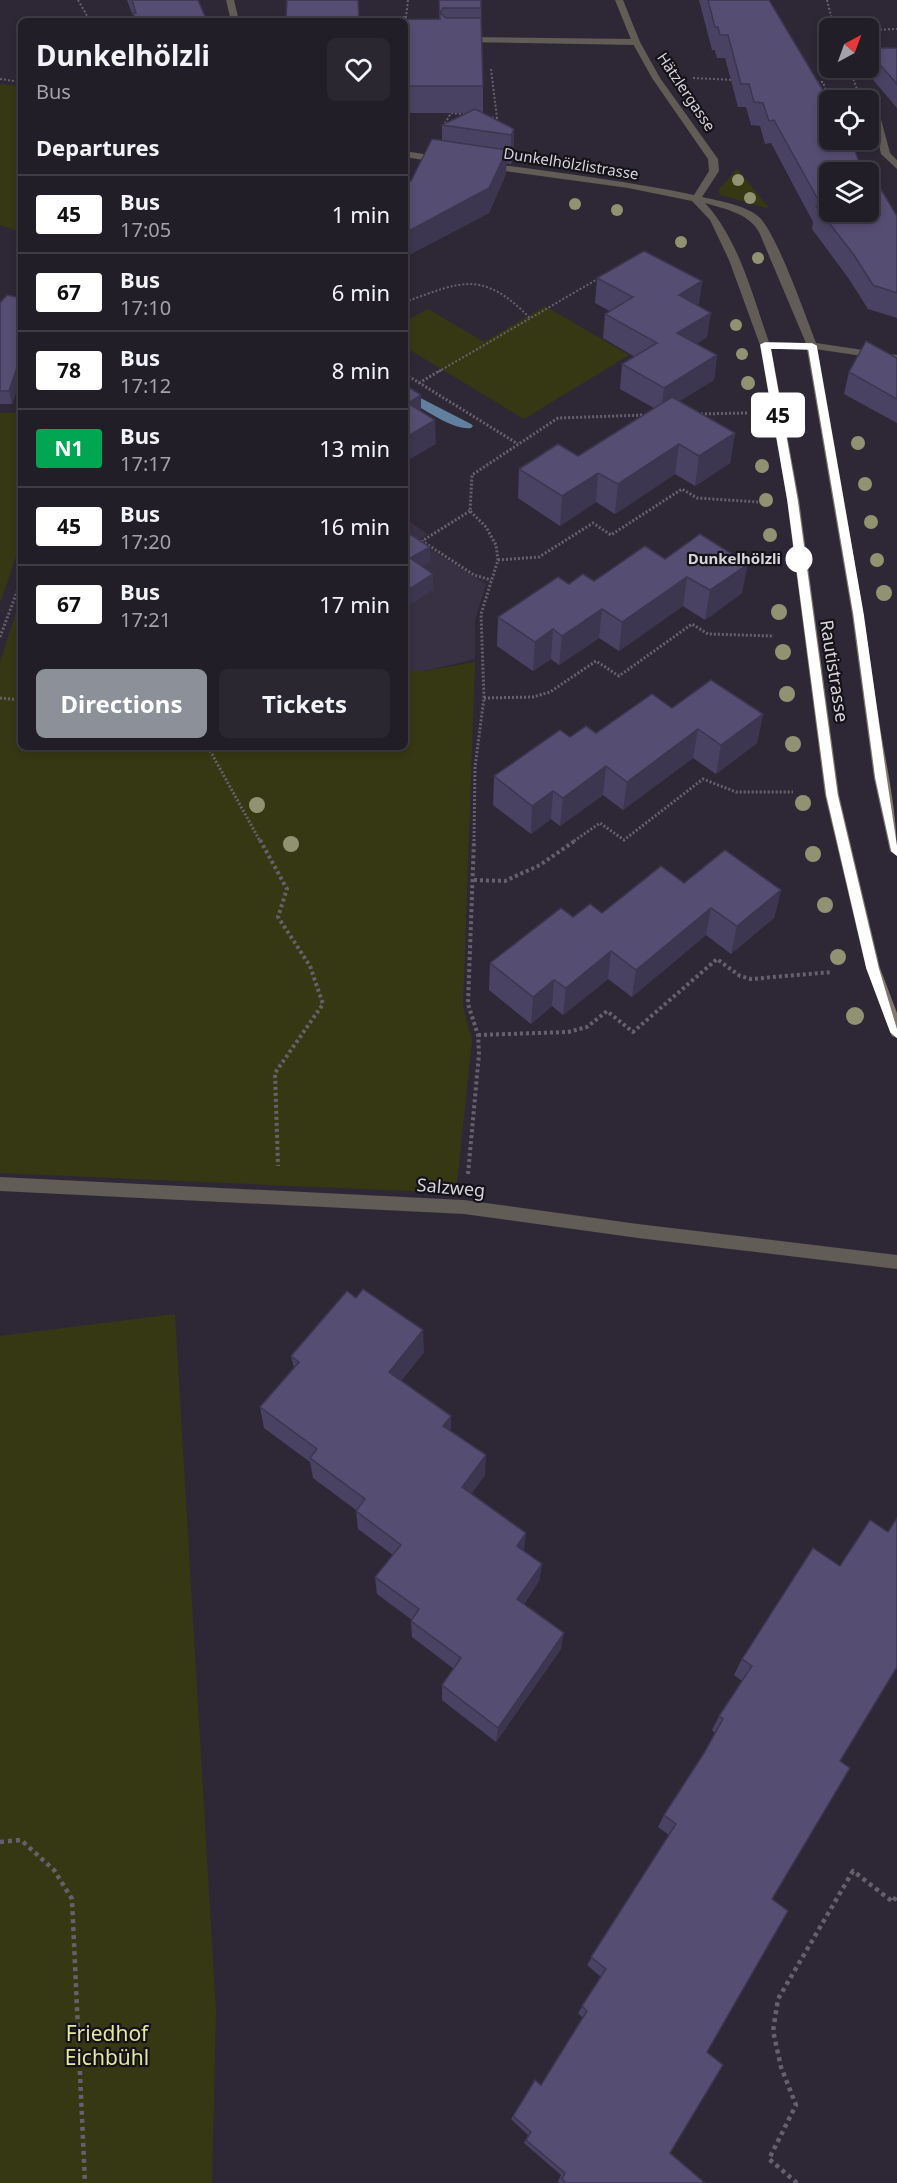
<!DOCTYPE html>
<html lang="en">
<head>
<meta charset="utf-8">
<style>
	:root { --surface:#221e28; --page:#2a2730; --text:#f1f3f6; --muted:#a2a2a8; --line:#3f3c45; --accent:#8c9099 }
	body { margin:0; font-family:"Noto Sans",sans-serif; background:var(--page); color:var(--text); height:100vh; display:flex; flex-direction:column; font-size:22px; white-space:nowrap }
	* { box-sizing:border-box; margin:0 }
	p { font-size:20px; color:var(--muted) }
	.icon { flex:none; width:33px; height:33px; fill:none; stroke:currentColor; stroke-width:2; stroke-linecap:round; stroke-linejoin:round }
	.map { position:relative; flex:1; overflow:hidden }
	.sheet { position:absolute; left:18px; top:18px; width:390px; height:732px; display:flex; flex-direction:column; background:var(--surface); border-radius:9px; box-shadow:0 3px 9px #0003,0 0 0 2px var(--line) }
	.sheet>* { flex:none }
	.badge { padding:0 12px; border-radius:4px; font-size:21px; line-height:39px }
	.needle { width:39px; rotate:41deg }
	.controls { position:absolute; left:819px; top:18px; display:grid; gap:12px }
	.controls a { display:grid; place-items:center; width:60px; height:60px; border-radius:9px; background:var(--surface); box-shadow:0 3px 9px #0003,0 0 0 2px var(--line); font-size:30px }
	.map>.badge { position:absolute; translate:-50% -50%; box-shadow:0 0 0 3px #fff }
	h2 { padding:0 18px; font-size:22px; line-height:54px }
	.round { display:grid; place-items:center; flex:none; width:63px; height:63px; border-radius:9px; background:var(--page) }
	.overview { display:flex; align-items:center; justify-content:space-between; height:102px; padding:0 18px }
	h1 { font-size:28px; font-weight:700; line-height:45px }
	.action { display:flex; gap:12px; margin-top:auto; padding:12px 18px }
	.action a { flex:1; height:69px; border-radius:9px; background:var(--accent); color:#fff; font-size:24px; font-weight:700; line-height:69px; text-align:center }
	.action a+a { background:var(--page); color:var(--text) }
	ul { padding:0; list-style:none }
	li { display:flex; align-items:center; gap:18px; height:78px; padding:0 18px; border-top:2px solid var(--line) }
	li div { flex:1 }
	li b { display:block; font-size:22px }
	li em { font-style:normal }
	li .badge { min-width:66px; font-weight:700; text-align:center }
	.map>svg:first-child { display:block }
</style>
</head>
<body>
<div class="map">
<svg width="897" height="2183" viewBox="0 0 897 2183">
	<rect width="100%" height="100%" fill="#2e2836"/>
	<!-- built -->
	<polygon fill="#383043" points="405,519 428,534 417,541 486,584 475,620 475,659 424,671 405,671"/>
	<!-- green -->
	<g fill="#363813">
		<polygon points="0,84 21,86 21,232 0,225"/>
		<polygon points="737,169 770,209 721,195 718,191 720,188"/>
		<polygon points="545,306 629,355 524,419 405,347 405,321 428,309 484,342"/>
		<polygon points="0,413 21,413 21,542 0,603"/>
		<polygon points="21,597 21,747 405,747 405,671 424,671 475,662 463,1007 472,1040 456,1193 0,1173 0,662"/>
		<polygon points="175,1314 216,2011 212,2183 0,2183 0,1336"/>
	</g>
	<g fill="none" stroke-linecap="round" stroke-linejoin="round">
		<!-- stream -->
		<path fill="#617f9e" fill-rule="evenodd" d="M405,390l66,34 2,2 -2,2c-17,3 -51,-21 -66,-30z"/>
		<!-- path-far3 -->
		<g stroke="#65606c" stroke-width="2" stroke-dasharray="2 2" stroke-linecap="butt">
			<polyline points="78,0 90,21"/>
			<polyline points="827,0 834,28"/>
			<polyline points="380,21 386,17 406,17"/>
			<polyline points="405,26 408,0"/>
			<polyline points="868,30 897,29"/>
			<polyline points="849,68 857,89"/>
			<polyline points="491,69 497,118"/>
			<polyline points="693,78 734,80"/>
			<polyline points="0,79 21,82"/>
			<polyline points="813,82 823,82 830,103"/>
			<polyline points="488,117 497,118 496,121"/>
			<polyline points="443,127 451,113 469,115"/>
			<path d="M405,302c58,-21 77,-32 125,16"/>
			<polyline points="438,372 601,277"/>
		</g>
		<!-- path-far2 -->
		<g stroke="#65606c" stroke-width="3" stroke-dasharray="2 2" stroke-linecap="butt">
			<polyline points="405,374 518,444"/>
			<polyline points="419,383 441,370"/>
			<polyline points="697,414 747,413"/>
			<polyline points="470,511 422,541 474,575 491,580"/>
			<polyline points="498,560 539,557 593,523 611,535 682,489 697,498 758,502"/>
			<polyline points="0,637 21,581"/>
			<polyline points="0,698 21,700"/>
			<polyline points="484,698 533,697 550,692 596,661 619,676 692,624 708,634 774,636"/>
			<polyline points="208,747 260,841"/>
			<polyline points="474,841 475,767 484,698 481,614 498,560 496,545 486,527 470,511 472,475 558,418 645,415"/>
			<polyline points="574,841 600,823 624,840 703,779 736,792 793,792"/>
		</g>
		<!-- path-far1 -->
		<g stroke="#65606c" stroke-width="4" stroke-dasharray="3 3" stroke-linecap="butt">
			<polyline points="260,840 287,889 278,917 310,966 323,1004 275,1073 278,1166"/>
			<polyline points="474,880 505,881 540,865 576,840"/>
			<polyline points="478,1035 568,1032 587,1027 607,1011 633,1032 717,959 740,976 751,979 832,972"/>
			<polyline points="468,1174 479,1054 478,1035 468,1004 474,840"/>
		</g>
		<!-- path -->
		<g stroke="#65606c" stroke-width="4.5" stroke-dasharray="4 4" stroke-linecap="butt">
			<polyline points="0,1842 21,1840 54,1870 72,1899 85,2183"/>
			<polyline points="797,2183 769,2159 796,2105 781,2067 773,2031 778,1999 853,1871 893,1902 897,1895"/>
		</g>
		<!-- lane -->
		<polygon fill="#615c56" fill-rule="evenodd" points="461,37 636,39 640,42 636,45 464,42 460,39"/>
		<!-- street -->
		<g fill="#615c56" fill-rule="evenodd">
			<polygon points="226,0 234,0 239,21 231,21"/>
			<path d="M615,0h8l17,42 20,36 58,81 1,12 -17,26c18,4 43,8 57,20 18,17 47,100 57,126l81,12v6l-89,-13 -49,-116c-11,-19 -34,-23 -54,-29 35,38 48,95 65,142l-5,3 -5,-3 -31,-85 -19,-40 -18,-19 -64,-13 -145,-20v-4l3,-1c69,9 139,18 208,32l15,-24 -1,-12 -56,-81 -20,-36z"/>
			<polygon points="871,110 879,112 890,153 897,160 897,169 881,154"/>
			<polygon points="405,151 442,157 447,160 442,163 405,157"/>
			<polygon points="0,1177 464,1200 638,1224 897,1255 897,1269 638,1238 464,1214 0,1191"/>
		</g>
		<!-- secondary -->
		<path fill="#80786e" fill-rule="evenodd" d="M765,342l47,1 5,3c21,120 43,240 60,361 7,50 20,99 20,149l-7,-5 -16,-73 -22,-164 -45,-265 -36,-1 28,152 40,295 41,173 17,45v25l-5,-2 -2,-4 -24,-64 -41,-173 -38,-295 -27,-155z"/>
	</g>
	<!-- trees -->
	<g fill="#909271">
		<circle cx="525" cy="158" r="6"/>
		<circle cx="738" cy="180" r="6"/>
		<circle cx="750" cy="198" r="6"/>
		<circle cx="575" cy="204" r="6"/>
		<circle cx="617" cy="210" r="6"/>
		<circle cx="681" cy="242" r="6"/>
		<circle cx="758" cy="258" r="6"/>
		<circle cx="736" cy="325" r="6"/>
		<circle cx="742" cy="354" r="6"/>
		<circle cx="748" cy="383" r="7"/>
		<circle cx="758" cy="430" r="7"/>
		<circle cx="858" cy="443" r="7"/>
		<circle cx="762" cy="466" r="7"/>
		<circle cx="865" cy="484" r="7"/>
		<circle cx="766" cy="500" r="7"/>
		<circle cx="871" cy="522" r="7"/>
		<circle cx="770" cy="535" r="7"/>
		<circle cx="877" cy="560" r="7"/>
		<circle cx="884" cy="593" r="8"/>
		<circle cx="779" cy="612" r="8"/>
		<circle cx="783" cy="652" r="8"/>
		<circle cx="787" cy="694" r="8"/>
		<circle cx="793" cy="744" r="8"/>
		<circle cx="803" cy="803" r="8"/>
		<circle cx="257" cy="805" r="8"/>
		<circle cx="291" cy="844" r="8"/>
		<circle cx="813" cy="854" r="8"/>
		<circle cx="825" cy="905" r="8"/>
		<circle cx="838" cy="957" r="8"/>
		<circle cx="855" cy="1016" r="9"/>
	</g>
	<!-- wall -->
	<g fill="#4a4262">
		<polygon points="127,0 198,0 207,21 135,21"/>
		<polygon points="287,0 359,20 439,19 439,0 481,0 483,86 483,113 514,129 513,158 511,164 506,163 506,174 489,213 405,257 405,178 411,181 442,141 442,125 467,113 405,113 405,21 286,21"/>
		<polygon points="699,0 769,0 859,162 897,216 897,318 868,309 849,279 812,229 813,222 771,143 765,144 760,126 751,125 746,107 738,107 725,58 717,58 715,50 712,50"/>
		<polygon points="868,48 897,48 897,108 863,68 868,68"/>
		<polygon points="597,278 702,281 698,306 707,337 696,344 717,355 714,380 679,401 735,433 730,463 695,486 675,474 615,514 596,502 560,526 518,498 519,469 578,456 654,408 620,389 622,364 635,357 603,338 605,314 610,311 595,303"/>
		<polygon points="21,298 21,377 12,404 0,404 0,303"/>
		<polygon points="897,358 897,423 844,394 849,372"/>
		<polygon points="665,559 742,593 705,620 683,606 619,651 599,638 559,665 551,659 533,671 497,646 498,617 569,584 594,581"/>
		<polygon points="672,708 763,714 757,743 716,774 693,758 623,810 603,795 560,826 551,819 531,834 493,805 494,776 570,737 596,733"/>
		<polygon points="684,883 781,890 774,918 731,954 706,935 632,997 608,979 563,1015 552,1006 531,1024 489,990 490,963 573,917 602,913"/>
		<polygon points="424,1352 401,1381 451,1432 485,1475 471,1494 524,1551 542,1564 539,1581 524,1604 561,1649 496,1742 442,1700 442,1685 454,1669 412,1637 411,1621 412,1620 377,1594 375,1577 393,1555 358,1529 356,1510 313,1478 310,1462 264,1428 260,1407 294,1368 291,1356"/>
		<polygon points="813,1548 840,1761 772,1899 707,2052 670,2153 705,2183 560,2183 558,2181 561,2175 524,2143 528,2135 511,2119 535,2080 541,2085 583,2018 578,2013 601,1977 587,1965 669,1835 658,1827 664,1815 704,1753 715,1733 712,1730 719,1716 742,1681 734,1675 742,1659"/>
	</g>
	<!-- shaded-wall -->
	<g fill="#3c3650">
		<polygon points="514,129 513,158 511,164 511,135"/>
		<polygon points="507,150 506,174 489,213 405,257 405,233"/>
		<polygon points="702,281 699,306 676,320 679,295"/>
		<polygon points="711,313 707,337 674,357 677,333"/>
		<polygon points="717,355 714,380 661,413 664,388"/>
		<polygon points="21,356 21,377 12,404 9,391"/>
		<polygon points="421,395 421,420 408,403"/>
		<polygon points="435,420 436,444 405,462 405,438"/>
		<polygon points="735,433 730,463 695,486 699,456"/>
		<polygon points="679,444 675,474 615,514 618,484"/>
		<polygon points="598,473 596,502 560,526 562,496"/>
		<polygon points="430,547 430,562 410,574 410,558"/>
		<polygon points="748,564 742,593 705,620 710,590"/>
		<polygon points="433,574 433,590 405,608 405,592"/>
		<polygon points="687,577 683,606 619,651 622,622"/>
		<polygon points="602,609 599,638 559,665 562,636"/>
		<polygon points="553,629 551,659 533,671 535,642"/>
		<polygon points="763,714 757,743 716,774 721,745"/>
		<polygon points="698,729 693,758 623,810 627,782"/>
		<polygon points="606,766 603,795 560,826 563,798"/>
		<polygon points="553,791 551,819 531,834 532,806"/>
		<polygon points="781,890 774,918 731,954 737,926"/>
		<polygon points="711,908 706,935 632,997 636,970"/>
		<polygon points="611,951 608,979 563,1015 566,988"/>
		<polygon points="554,980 552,1006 531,1024 533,997"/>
		<polygon points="423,1330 424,1352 390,1394 389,1372"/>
		<polygon points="451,1416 451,1437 443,1426"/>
		<polygon points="486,1455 485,1475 462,1506 462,1487"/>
		<polygon points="526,1533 524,1551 517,1546"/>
		<polygon points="542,1564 539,1581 515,1616 517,1599"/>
		<polygon points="564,1633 561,1649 496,1742 498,1728"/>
	</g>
	<!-- building -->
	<g fill="#564d72" stroke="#3c3650" stroke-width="1.5" fill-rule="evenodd">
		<polygon points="132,0 198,0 207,21 137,21 133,13 136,13"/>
		<polygon points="287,0 358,0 359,20 440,19 439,0 481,0 481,8 443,8 440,13 446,18 481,18 483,86 405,86 405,21 332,21 286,19"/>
		<path d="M708,0h61l61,102v38h21l8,22 5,-1 33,55v77l-24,-8 -19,-30 -38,-49 5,-1 -47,-85 -5,1 -6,-18 -9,-1 -5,-18h-8l-13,-49h-8l-2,-8h-3zM830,172h38v40h-38z"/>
		<polygon points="868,48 897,48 897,84 868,51"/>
		<polygon points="475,109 514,129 511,135 442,125"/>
		<polygon points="432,139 507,150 489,188 405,233 405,178 411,181"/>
		<polygon points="644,251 702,281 679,295 711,313 677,333 717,355 664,388 622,364 657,343 605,314 633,297 597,278"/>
		<polygon points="7,295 21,298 21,356 9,391 0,391 0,303"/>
		<polygon points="866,341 897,358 897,399 849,372"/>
		<polygon points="405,385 421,395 408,403 435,420 405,438"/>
		<polygon points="672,397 735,433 699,456 679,444 618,484 598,473 562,496 519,469 558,444 578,456"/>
		<polygon points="405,531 430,547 410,558 433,574 405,592"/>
		<polygon points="700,534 748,564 710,590 687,577 622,622 602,609 562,636 553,629 535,642 498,617 558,577 569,584 583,574 594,581 645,546 665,559"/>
		<polygon points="711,680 763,714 721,745 698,729 627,782 606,766 563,798 553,791 532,806 494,776 560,730 570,737 586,726 596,733 652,694 672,708"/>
		<polygon points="725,850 781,890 737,926 711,908 636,970 611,951 566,988 554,980 533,997 490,963 561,908 573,917 590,904 602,913 661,866 684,883"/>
		<polygon points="363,1289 423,1330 389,1372 451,1416 443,1426 486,1455 462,1487 526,1533 517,1546 542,1564 517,1599 564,1633 498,1728 442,1685 461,1658 411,1621 419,1609 375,1577 401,1545 356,1511 365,1499 310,1458 317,1449 260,1407 299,1362 291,1356 347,1291 356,1298"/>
		<polygon points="897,1518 897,1667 840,1761 850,1768 772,1899 788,1911 707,2052 723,2065 670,2153 705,2183 566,2183 562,2179 565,2173 526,2140 531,2132 513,2116 535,2080 541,2085 587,2011 582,2006 606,1969 591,1957 676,1824 664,1815 704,1753 723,1719 719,1716 752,1666 742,1659 813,1548 840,1566 870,1520 888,1532"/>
	</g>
	<!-- line -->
	<polygon fill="#fff" stroke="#fff" stroke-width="1.5" points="765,343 812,344 816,346 863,614 886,778 897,851 897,855 892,851 876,778 854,614 809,349 770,348 797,500 837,795 878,968 897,1032 897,1037 891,1032 867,968 827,795 788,500 761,345"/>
	<!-- markers -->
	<circle fill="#fff" stroke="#fff" stroke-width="3" cx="799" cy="559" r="12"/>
	<g text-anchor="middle" stroke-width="4.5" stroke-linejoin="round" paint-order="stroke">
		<!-- far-street labels -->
		<g font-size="15" fill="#d8d4dd" stroke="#151218">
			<text transform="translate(686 92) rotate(56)" y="5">Hätzlergasse</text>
			<text transform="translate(571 164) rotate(9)" y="5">Dunkelhölzlistrasse</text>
		</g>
		<!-- far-stop labels -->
		<g font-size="15" font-weight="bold" fill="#d8d4dd" stroke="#151218" text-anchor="end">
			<text x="781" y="564">Dunkelhölzli</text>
		</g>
		<!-- street labels -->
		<g font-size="18" fill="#d8d4dd" stroke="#151218">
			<text transform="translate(834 671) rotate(81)" y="6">Rautistrasse</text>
			<text transform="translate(451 1188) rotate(5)" y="6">Salzweg</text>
		</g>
		<!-- near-park labels -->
		<g font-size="21" fill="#e1e8a2" stroke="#151218">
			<text x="107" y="2041">Friedhof<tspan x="107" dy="24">Eichbühl</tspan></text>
		</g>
	</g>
</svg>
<div class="controls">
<a><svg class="needle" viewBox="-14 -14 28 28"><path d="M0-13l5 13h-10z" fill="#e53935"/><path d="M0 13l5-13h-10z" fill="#a2a2a8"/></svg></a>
<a><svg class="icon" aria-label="locate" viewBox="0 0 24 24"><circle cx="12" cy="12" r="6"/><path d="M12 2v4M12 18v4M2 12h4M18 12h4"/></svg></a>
<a><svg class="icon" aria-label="layers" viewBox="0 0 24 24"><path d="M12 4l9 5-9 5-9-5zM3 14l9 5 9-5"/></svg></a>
</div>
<b class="badge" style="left:778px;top:415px;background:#fff;color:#111">45</b>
<section class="sheet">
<div class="overview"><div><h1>Dunkelhölzli</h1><p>Bus</p></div><a class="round"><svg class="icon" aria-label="heart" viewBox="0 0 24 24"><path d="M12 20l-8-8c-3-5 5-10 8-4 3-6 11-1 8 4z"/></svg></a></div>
<h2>Departures</h2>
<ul>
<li><span class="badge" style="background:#fff;color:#111">45</span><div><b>Bus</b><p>17:05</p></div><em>1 min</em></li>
<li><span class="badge" style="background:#fff;color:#111">67</span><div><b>Bus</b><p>17:10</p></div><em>6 min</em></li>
<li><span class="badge" style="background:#fff;color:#111">78</span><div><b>Bus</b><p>17:12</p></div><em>8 min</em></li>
<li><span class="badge" style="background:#00a651;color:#fff">N1</span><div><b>Bus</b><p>17:17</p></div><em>13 min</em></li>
<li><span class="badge" style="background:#fff;color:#111">45</span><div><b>Bus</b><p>17:20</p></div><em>16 min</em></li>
<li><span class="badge" style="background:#fff;color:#111">67</span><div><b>Bus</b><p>17:21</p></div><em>17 min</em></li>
</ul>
<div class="action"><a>Directions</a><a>Tickets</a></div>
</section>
</div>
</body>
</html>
